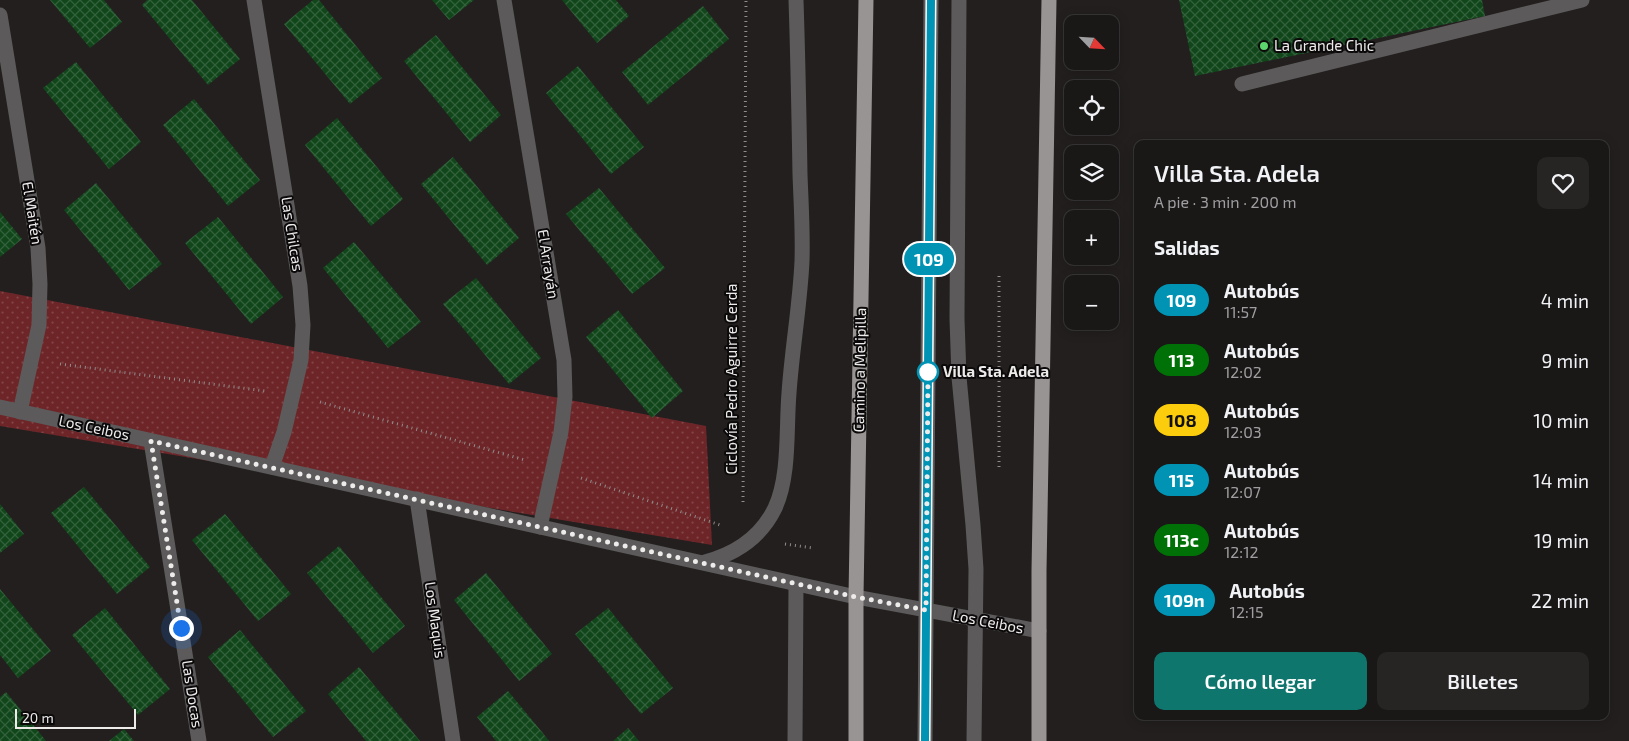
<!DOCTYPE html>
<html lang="es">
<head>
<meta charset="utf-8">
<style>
	:root { --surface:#1a1717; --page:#272424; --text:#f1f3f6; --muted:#9f9fa1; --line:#383636; --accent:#0f766e }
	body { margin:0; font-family:"Exo 2",sans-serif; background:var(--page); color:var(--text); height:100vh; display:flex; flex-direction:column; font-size:19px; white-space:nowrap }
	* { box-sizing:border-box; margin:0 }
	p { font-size:16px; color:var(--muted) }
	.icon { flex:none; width:28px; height:28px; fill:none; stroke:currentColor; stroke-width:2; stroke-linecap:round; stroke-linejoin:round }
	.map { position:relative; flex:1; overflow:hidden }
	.panel { position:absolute; left:1134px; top:140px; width:475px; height:580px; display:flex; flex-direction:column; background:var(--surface); border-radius:10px; box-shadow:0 2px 12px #0003,0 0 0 1px var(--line) }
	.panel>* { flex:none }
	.badge { padding:0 10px; border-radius:16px; font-size:18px; line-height:32px }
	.needle { width:32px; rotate:115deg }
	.fabs { position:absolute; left:1064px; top:15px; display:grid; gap:10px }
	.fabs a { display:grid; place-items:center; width:55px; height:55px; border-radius:10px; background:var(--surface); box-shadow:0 2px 12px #0003,0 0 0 1px var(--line); font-size:25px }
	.scale { position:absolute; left:15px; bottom:12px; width:121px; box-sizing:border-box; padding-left:5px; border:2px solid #eeebeb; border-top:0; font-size:14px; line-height:18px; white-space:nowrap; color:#eeebeb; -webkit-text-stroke:4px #0b0909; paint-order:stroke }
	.you { position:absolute; width:25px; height:25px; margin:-12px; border:4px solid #fff; border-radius:50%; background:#1a73e8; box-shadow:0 0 0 8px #1a73e833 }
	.map>.badge { position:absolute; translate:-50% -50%; box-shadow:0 0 0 2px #fff }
	h2 { padding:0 20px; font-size:19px; line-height:45px }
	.round { display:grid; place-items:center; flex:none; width:52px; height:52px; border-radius:10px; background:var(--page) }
	.headline { display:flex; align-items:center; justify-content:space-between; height:85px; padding:0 20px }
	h1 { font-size:24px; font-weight:600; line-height:38px }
	.cta { display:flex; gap:10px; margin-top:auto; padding:10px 20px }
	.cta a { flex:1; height:58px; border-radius:10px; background:var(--accent); color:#fff; font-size:20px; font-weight:600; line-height:58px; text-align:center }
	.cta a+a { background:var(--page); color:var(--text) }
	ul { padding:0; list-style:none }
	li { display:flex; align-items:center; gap:15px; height:60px; padding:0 20px }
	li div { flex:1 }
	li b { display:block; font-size:19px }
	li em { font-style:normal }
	li .badge { min-width:55px; font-weight:700; text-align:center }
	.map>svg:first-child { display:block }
</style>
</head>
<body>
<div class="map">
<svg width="1629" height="741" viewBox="0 0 1629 741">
	<defs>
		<pattern id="grass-dots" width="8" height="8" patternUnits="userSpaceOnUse" patternTransform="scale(1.25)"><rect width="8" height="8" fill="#6d2528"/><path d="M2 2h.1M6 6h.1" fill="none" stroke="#824547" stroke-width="1.8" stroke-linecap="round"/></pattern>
		<pattern id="building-cross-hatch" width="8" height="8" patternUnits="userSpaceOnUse" patternTransform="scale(1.25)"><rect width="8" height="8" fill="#104619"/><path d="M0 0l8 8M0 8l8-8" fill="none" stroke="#33613b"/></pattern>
	</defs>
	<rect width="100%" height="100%" fill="#231f1f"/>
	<!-- grass -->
	<polygon fill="url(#grass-dots)" points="0,291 706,426 712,545 0,426"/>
	<!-- building -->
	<g fill="url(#building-cross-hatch)">
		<polygon points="50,0 104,0 122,22 90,48"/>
		<polygon points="147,0 192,0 240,59 208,85 142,5"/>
		<polygon points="313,0 319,0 382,78 350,104 284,24"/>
		<polygon points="432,0 474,0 449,20"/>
		<polygon points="562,0 616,0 629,16 597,43"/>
		<polygon points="1179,0 1482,0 1485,16 1195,76"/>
		<polygon points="703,6 729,39 648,105 622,72"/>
		<polygon points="436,35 501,115 470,142 404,61"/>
		<polygon points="76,62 141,142 109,169 43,88"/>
		<polygon points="578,66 644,147 611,174 546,93"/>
		<polygon points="194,99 260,180 228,206 163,125"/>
		<polygon points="337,118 403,199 371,226 305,145"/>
		<polygon points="453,157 519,238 487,265 421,184"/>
		<polygon points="96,183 162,264 129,290 64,210"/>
		<polygon points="599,188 665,268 632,294 566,214"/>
		<polygon points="0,212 22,239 0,257"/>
		<polygon points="218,217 283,297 251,324 185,243"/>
		<polygon points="354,242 421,322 388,348 323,268"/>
		<polygon points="476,278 541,358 509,384 443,304"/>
		<polygon points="618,310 683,391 652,418 586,337"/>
		<polygon points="84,487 150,567 117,594 51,513"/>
		<polygon points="0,504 24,534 0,553"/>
		<polygon points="225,514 291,594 258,621 192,540"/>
		<polygon points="339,546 405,626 373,653 307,573"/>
		<polygon points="486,573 552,654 519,681 454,600"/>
		<polygon points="0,589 51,651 18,678 0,655"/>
		<polygon points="105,608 170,689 138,715 72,635"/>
		<polygon points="608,608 673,688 641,714 575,634"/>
		<polygon points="240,630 306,711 273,737 208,657"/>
		<polygon points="359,667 393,708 420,741 366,741 328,694"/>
		<polygon points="508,691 542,732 549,741 496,741 477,717"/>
		<polygon points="6,692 39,732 46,741 0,741 0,697"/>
		<polygon points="628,728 639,741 613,741"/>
		<polygon points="124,729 134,741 109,741"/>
	</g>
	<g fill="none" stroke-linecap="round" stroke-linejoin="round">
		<!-- path -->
		<g stroke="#918d8d" stroke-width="3" stroke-dasharray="1 4" stroke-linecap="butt">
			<polyline points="999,276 999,467"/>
			<polyline points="60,364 265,391"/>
			<polyline points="320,402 525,460"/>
			<polyline points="581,478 720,525"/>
			<polyline points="743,502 746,0"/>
			<polyline points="785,544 813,548"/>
		</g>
		<!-- lane -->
		<g stroke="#5c5a5a" stroke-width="15">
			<polyline points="959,0 957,319 959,377 973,525 976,569 974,741"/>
			<polyline points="1242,84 1582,0"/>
			<polyline points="925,741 931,0"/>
		</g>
		<!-- street -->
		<g stroke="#5c5a5a" stroke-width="15">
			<polyline points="254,0 300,286 303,325 301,360 284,432 272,467"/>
			<polyline points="504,0 564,360 565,397 561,432 540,527"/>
			<polyline points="0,15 38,248 40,284 39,325 20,412"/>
			<polyline points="0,407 856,597 1039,631"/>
			<polyline points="151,441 199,741"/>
			<polyline points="417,499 453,741"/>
			<path d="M705,562c30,-8 56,-25 70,-54 15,-32 11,-80 14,-115 3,-44 11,-88 13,-132 1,-29 -1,-58 -2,-87 -1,-58 -2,-116 -4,-174"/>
			<polyline points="795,741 796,584"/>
		</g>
		<!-- primary -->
		<g stroke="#999494" stroke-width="15">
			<polyline points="856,741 856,597 866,0"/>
			<polyline points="1039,741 1039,571 1049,0"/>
		</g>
	</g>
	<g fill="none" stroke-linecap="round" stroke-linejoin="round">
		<defs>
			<polyline id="line" points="925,741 931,0"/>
		</defs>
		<!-- line casing -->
		<use href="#line" stroke="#fff" stroke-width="11"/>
		<!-- line -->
		<use href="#line" stroke="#0093b3" stroke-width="8"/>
		<!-- walk -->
		<polyline stroke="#eeebeb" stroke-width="5" stroke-dasharray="0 9" points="181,628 151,441 856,597 926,610 928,372"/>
	</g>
	<!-- markers -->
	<circle fill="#5cd56d" stroke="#0b0909" stroke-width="2" cx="1264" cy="46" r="5"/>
	<circle fill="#fff" stroke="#0093b3" stroke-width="2.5" cx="928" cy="372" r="10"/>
	<g text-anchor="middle" stroke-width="4" stroke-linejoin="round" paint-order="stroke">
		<!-- poi labels -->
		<g font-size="15" fill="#eeebeb" stroke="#0b0909" text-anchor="start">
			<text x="1274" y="51">La Grande Chic</text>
		</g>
		<!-- street labels -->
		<g font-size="15" fill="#eeebeb" stroke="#0b0909">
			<text transform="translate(32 213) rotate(81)" y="5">El Maitén</text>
			<text transform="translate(292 234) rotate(81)" y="5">Las Chilcas</text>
			<text transform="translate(548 264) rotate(81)" y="5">El Arrayán</text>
			<text transform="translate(860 370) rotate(-89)" y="5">Camino a Melipilla</text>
			<text transform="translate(732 379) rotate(-90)" y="5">Ciclovía Pedro Aguirre Cerda</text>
			<text transform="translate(94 428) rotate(12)" y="5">Los Ceibos</text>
			<text transform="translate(435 620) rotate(82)" y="5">Los Maquis</text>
			<text transform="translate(988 622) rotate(11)" y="5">Los Ceibos</text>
			<text transform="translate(192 694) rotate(81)" y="5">Las Docas</text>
		</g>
		<!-- stop labels -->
		<g font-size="15" font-weight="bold" fill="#eeebeb" stroke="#0b0909" text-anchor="start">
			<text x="943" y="377">Villa Sta. Adela</text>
		</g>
	</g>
</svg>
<div class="fabs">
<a><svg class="needle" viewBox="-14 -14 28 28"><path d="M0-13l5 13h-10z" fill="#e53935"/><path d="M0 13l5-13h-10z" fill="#9f9fa1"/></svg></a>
<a><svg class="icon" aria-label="locate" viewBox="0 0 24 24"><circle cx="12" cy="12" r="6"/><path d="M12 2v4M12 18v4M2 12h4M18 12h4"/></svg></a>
<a><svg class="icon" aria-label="layers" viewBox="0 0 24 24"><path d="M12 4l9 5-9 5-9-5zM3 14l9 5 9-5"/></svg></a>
<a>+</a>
<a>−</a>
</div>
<div class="scale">20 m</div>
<div class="you" style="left:181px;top:628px"></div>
<b class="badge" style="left:929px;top:259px;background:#0093b3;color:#fff">109</b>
<section class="panel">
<div class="headline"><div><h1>Villa Sta. Adela</h1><p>A pie · 3 min · 200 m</p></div><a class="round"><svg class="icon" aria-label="heart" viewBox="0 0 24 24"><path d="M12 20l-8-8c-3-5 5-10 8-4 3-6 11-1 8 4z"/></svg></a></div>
<h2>Salidas</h2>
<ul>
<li><span class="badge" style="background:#0093b3;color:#fff">109</span><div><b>Autobús</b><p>11:57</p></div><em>4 min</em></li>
<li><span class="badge" style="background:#007106;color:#fff">113</span><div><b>Autobús</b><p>12:02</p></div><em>9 min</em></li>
<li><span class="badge" style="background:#fccd0d;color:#111">108</span><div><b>Autobús</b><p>12:03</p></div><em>10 min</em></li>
<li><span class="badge" style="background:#0093b3;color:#fff">115</span><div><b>Autobús</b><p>12:07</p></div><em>14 min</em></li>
<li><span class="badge" style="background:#007106;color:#fff">113c</span><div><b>Autobús</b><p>12:12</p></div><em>19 min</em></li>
<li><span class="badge" style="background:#0093b3;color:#fff">109n</span><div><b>Autobús</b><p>12:15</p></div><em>22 min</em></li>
</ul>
<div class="cta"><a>Cómo llegar</a><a>Billetes</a></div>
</section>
</div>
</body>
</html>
